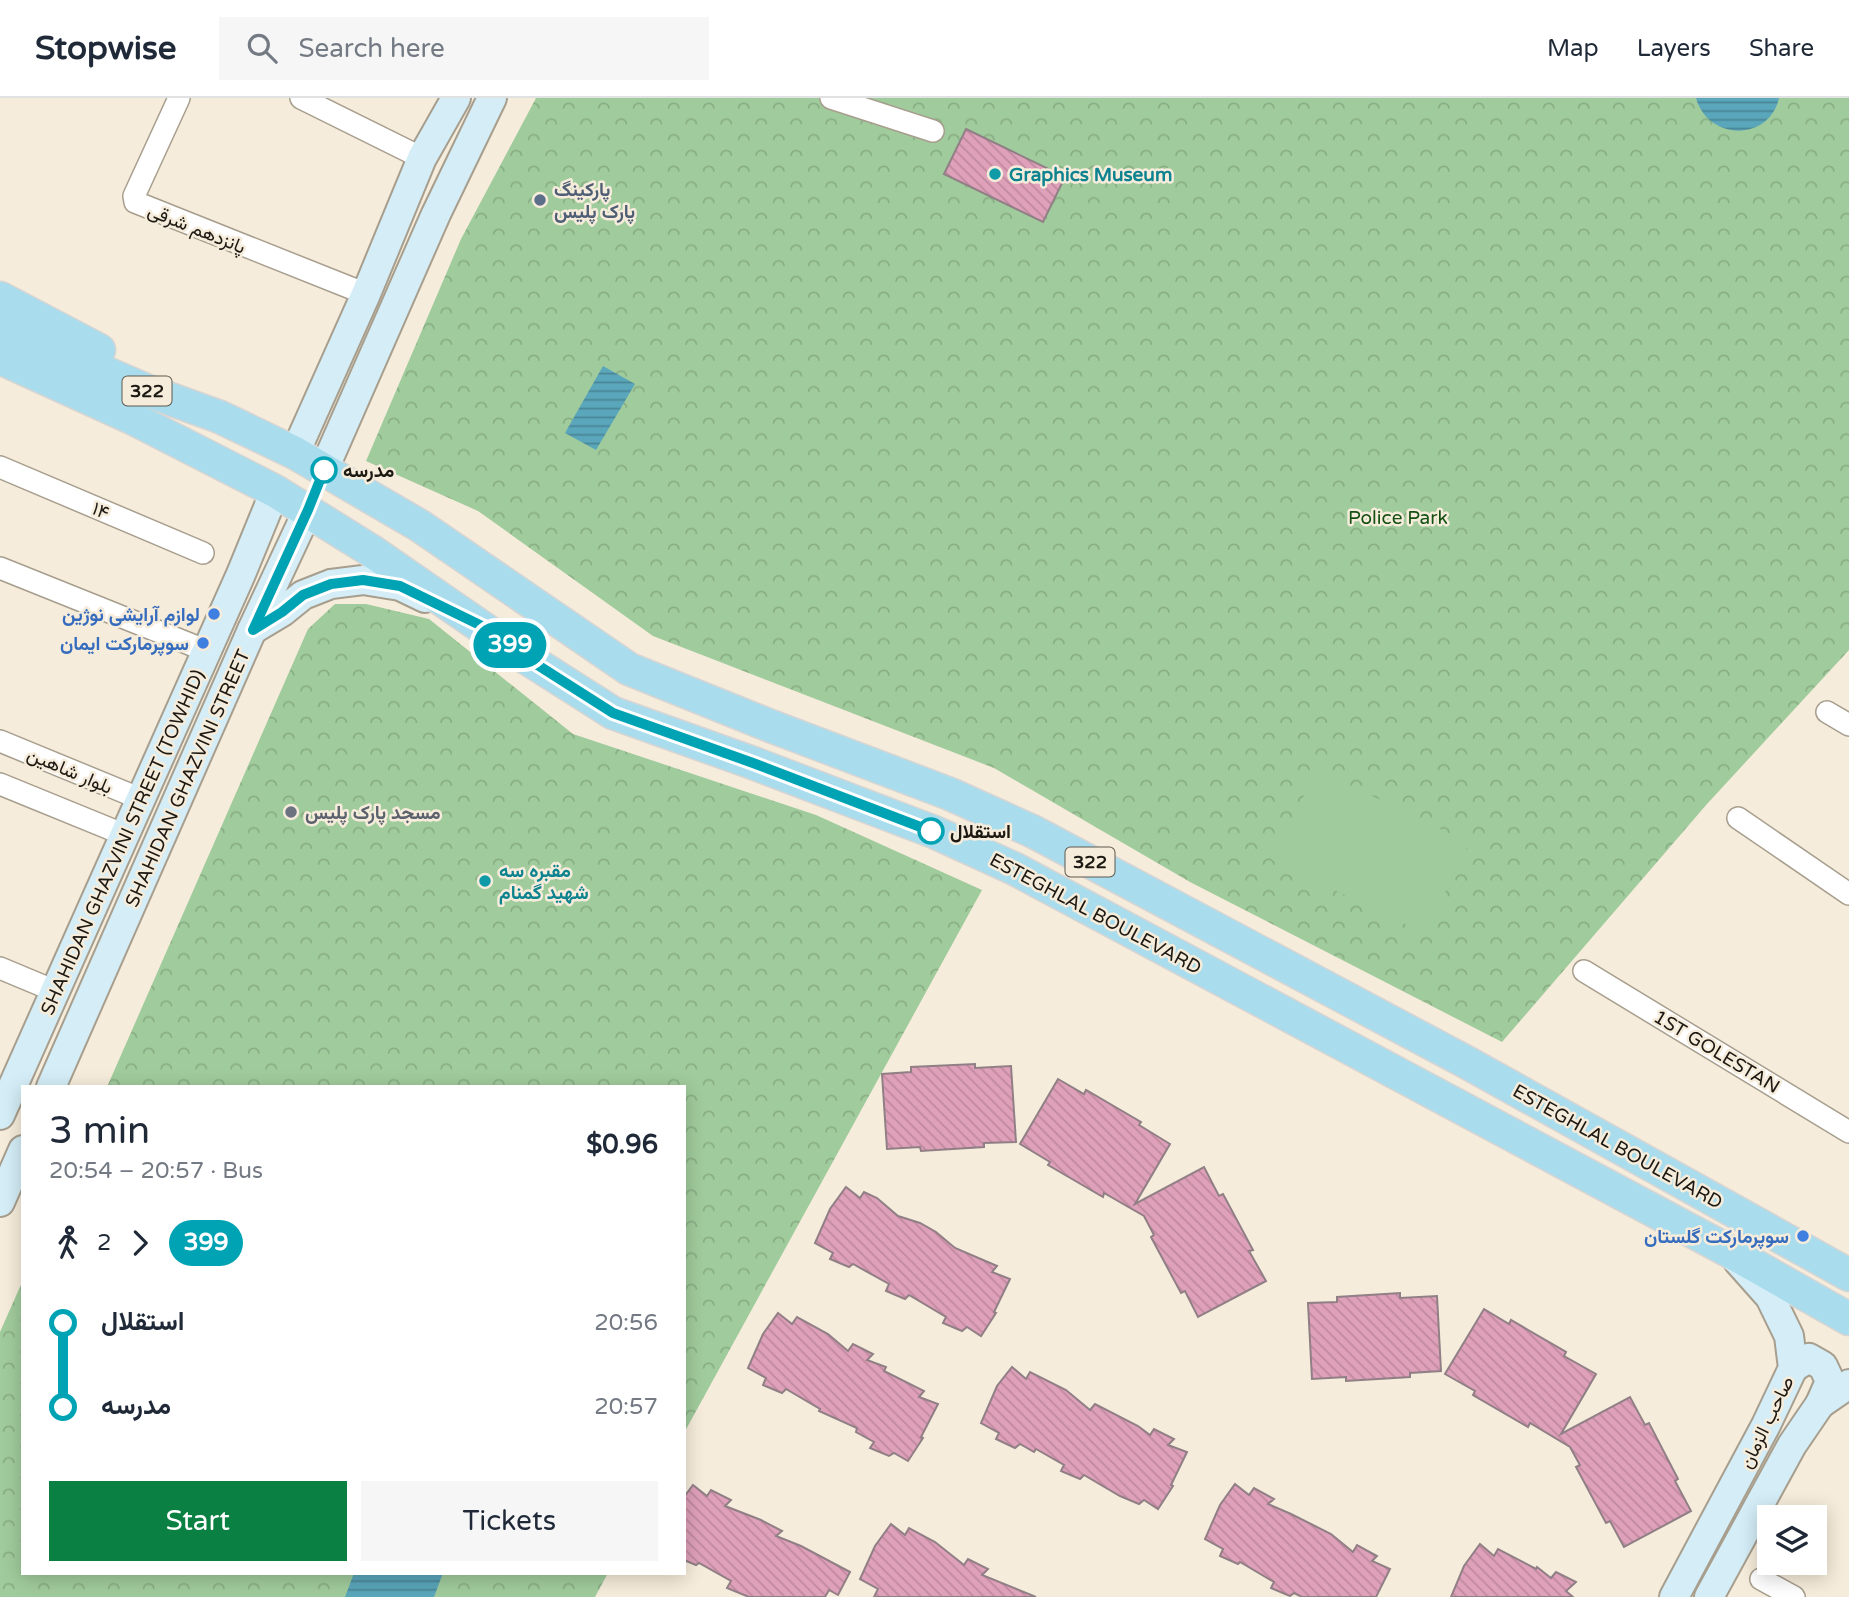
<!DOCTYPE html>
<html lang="en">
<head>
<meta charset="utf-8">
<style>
	:root { --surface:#fff; --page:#f6f6f7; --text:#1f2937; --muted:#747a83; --line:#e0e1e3; --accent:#0b8043 }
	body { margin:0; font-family:"Varela Round",Vazirmatn,sans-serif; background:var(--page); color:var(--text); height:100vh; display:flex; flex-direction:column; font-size:26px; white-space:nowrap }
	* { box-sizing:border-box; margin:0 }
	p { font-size:23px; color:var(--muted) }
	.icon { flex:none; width:38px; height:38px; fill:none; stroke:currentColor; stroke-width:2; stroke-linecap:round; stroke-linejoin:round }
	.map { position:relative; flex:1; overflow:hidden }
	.sheet { position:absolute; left:21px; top:987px; width:665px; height:490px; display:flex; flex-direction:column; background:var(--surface); border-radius:0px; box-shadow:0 4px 18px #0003 }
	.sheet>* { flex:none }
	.badge { padding:0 14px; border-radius:23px; font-size:24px; line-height:46px }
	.fabs { position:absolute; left:1757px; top:1407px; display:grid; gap:14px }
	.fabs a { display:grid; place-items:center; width:70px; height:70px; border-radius:0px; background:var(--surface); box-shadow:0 4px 18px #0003; font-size:35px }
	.map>.badge { position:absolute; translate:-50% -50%; box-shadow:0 0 0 4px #fff }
	.legs { display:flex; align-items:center; gap:10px; height:77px; padding:0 28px; font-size:23px }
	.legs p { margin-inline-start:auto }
	.summary { display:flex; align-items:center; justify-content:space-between; height:119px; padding:0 28px }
	h1 { font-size:38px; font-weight:600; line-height:52px }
	.action { display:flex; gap:14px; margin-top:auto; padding:14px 28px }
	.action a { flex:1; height:80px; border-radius:0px; background:var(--accent); color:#fff; font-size:28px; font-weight:600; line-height:80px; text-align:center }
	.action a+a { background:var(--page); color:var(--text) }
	ul { padding:0 28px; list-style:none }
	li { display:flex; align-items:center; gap:24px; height:84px; font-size:26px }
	li i { display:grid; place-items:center; width:10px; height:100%; margin:0 9px; background:currentColor }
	li i::after { content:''; width:18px; height:18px; margin:-9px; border:5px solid; border-radius:50%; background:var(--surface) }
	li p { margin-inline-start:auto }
	li:first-child i { background:linear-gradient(#0000 50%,currentColor 0) }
	li:last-child i { background:linear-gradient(currentColor 50%,#0000 0) }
	header { display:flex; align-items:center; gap:42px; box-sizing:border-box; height:98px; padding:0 35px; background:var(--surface); border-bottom:2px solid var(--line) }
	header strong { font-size:33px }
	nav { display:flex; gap:38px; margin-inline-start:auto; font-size:24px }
	.search { width:490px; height:63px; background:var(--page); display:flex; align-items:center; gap:18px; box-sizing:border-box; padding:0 24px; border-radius:0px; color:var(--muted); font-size:26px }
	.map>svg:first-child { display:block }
</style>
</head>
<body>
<header>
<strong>Stopwise</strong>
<div class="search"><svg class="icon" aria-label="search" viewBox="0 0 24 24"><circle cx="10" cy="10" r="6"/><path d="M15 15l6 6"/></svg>Search here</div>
<nav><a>Map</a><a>Layers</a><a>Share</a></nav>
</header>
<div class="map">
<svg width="1849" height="1499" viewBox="0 0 1849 1499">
	<defs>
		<pattern id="forest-crowns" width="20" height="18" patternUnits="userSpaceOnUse" patternTransform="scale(1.75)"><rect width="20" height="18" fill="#a0cb9c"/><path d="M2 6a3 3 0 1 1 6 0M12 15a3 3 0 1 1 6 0" fill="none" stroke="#89ae85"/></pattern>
		<pattern id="water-rules" width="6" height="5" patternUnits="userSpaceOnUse" patternTransform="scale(1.75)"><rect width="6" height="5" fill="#5aa6bb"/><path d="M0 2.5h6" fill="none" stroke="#4a8697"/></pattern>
		<pattern id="building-back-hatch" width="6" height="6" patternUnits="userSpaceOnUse" patternTransform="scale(1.75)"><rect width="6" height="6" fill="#dfa0b9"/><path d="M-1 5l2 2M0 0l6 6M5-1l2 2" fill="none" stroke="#bf899e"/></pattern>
	</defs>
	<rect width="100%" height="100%" fill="#f6ecdb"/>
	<!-- forest -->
	<g fill="url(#forest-crowns)">
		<polygon points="536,0 1849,0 1849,552 1707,706 1502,944 1190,784 994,670 653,538 478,413 366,363 461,141"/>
		<polygon points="335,506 366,506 429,521 573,636 816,717 982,792 684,1335 684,989 107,989 308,531"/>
		<polygon points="23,1182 23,1475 608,1475 595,1499 0,1499 0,1234"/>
	</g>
	<!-- garden -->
	<polygon fill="#a0cb9c" points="1317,671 1469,745 1425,836 1272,762"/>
	<!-- water -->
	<g fill="url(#water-rules)">
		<path d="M1696,0h83c-10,44 -71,43 -83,0z"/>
		<polygon points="603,268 635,286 596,352 565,335"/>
		<polygon points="354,1475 443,1475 434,1499 345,1499"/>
	</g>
	<!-- building -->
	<g fill="url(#building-back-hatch)" stroke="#917f86" stroke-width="2">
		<polygon points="966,31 1065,79 1043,124 944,76"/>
		<polygon points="975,966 975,970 1011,968 1016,1044 984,1045 984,1049 921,1053 920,1049 887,1051 882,976 911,974 911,969"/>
		<polygon points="1058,981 1084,996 1086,992 1141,1024 1139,1027 1170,1046 1135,1106 1204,1069 1219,1098 1223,1096 1253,1152 1249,1153 1266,1183 1198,1219 1185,1193 1181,1195 1151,1139 1154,1137 1144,1118 1104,1095 1103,1099 1048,1067 1050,1064 1020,1046"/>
		<polygon points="846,1089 860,1100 864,1094 877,1100 898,1118 920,1125 936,1134 955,1150 997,1168 992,1174 1010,1181 994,1214 996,1215 981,1238 967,1229 962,1233 943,1225 946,1219 909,1197 905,1201 886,1193 889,1186 853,1166 849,1169 830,1161 833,1155 815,1145 830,1111"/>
		<polygon points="1400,1195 1400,1200 1437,1198 1441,1273 1410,1275 1410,1279 1346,1283 1346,1279 1312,1281 1308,1205 1337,1204 1337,1199"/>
		<polygon points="1484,1211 1509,1226 1511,1222 1566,1254 1564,1258 1596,1276 1561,1336 1630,1299 1645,1327 1649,1325 1678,1381 1675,1383 1691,1413 1624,1449 1610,1423 1606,1425 1576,1369 1580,1367 1570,1349 1530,1325 1528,1329 1473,1297 1475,1293 1445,1276"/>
		<polygon points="778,1215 792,1226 797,1219 828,1236 848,1253 853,1246 873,1256 867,1262 886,1269 884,1273 924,1293 919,1299 938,1306 921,1339 923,1340 908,1363 894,1355 889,1358 870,1350 874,1344 856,1334 857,1330 819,1313 820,1311 786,1291 782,1295 763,1287 766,1280 748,1270 763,1236"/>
		<polygon points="1012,1269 1026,1281 1030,1274 1066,1292 1090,1312 1095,1306 1138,1328 1150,1337 1154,1331 1174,1341 1168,1347 1187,1354 1171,1387 1173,1388 1158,1411 1144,1402 1139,1406 1120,1398 1084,1377 1080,1381 1061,1373 1064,1367 1036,1351 1034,1354 1020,1346 1015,1350 996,1341 999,1335 981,1325 997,1288"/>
		<polygon points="1235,1386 1249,1397 1254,1390 1274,1401 1268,1406 1291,1416 1331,1436 1353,1454 1357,1447 1377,1458 1372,1463 1390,1471 1376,1499 1302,1499 1294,1495 1290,1498 1271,1490 1274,1484 1240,1464 1238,1466 1220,1458 1223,1451 1205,1441 1220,1407"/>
		<polygon points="693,1387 707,1398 711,1392 731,1402 725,1408 761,1422 782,1433 776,1438 801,1448 850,1474 838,1497 829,1492 825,1499 749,1499 727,1490 731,1483 699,1465 696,1467 684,1462 684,1399"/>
		<polygon points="891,1426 905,1437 909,1430 935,1444 964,1467 968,1461 988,1471 982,1477 1036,1499 874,1499 878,1491 860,1481 875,1448"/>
		<polygon points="1480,1446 1494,1458 1498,1451 1536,1471 1537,1469 1551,1480 1556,1474 1576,1484 1566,1493 1573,1499 1451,1499 1464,1468"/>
	</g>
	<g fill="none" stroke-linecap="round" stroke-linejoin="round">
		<defs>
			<g id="street">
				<polyline points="179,0 134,98 135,104 366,196"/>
				<polyline points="301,0 422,60"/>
				<polyline points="831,0 933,33"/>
				<polyline points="0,369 203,455"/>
				<polyline points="0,470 207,553"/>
				<polyline points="1827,614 1849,627"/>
				<polyline points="0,643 141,701"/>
				<polyline points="0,686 125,737"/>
				<polyline points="1738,720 1849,796"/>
				<polyline points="0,870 55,893"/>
				<polyline points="1584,873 1849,1034"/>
				<polyline points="1761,1481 1794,1499"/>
			</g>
			<g id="secondary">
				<polyline points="295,355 366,196 422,60 456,0"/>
				<polyline points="324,371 436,116 492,0"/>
				<polyline points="252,532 282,514 303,497 331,486 363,482 400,488 425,500"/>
				<polyline points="51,989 252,532 308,412"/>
				<polyline points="0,1017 241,476 275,393"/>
				<polyline points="0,1104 23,1052"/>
				<polyline points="1793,1270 1809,1260 1823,1268 1830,1283 1820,1306"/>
				<polyline points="1674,1499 1766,1327 1793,1270 1789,1238 1770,1199 1738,1163"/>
				<polyline points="1709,1499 1792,1347 1820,1306 1849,1286"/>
			</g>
			<g id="primary">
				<polyline points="0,200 99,252"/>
				<polyline points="0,229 148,293 220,319 295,355 420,428 629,571 768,627 950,696 1034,734 1466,964 1849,1177"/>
				<polyline points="0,260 132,320 275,393 370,452 525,559 613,615 753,665 934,734 1015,771 1729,1153 1849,1221"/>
			</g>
		</defs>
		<!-- street casing -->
		<use href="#street" stroke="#a79e8e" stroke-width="24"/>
		<!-- secondary casing -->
		<use href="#secondary" stroke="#a79e8e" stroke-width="32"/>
		<!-- primary casing -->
		<use href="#primary" stroke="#d6d5d4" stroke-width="35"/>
		<!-- street -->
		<use href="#street" stroke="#fff" stroke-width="21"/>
		<!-- secondary -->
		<use href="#secondary" stroke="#d4edf6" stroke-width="28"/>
		<!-- primary -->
		<use href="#primary" stroke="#a9dcec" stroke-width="32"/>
	</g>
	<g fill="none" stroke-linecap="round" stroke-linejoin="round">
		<defs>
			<polyline id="line-1" points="324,372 308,412 253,532 282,514 303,497 331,486 363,482 400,488 486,530 525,559 613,615 753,665 931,733"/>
		</defs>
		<!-- line-1 casing -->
		<use href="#line-1" stroke="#fff" stroke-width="16"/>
		<!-- line-1 -->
		<use href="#line-1" stroke="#00a3b4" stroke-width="10"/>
	</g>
	<!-- markers -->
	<g fill="#0f9aa8" stroke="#f6ecdb" stroke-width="2.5">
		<circle cx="995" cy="76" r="7"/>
		<circle cx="485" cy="783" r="7"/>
	</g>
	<circle fill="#5c6f8a" stroke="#f6ecdb" stroke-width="2.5" cx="540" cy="102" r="7"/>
	<g fill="#fff" stroke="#00a3b4" stroke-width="3.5">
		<circle cx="324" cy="372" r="12"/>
		<circle cx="931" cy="733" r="12"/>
	</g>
	<g fill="#3f7fe0" stroke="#f6ecdb" stroke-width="2.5">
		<circle cx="214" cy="516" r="7"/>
		<circle cx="203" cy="545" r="7"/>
		<circle cx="1803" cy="1138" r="7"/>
	</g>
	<circle fill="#6b7280" stroke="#f6ecdb" stroke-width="2.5" cx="291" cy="714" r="7"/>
	<g text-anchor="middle" stroke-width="5" stroke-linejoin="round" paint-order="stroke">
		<!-- shield labels -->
		<g fill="#f6ecdb" stroke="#5d584e" stroke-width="2">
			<rect x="122.5" y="278.5" width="49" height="29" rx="5"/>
			<rect x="1065.5" y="749.5" width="49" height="29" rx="5"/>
		</g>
		<g font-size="18" font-weight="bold" fill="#1c1812">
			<text x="147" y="299">322</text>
			<text x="1090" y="770">322</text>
		</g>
		<!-- culture labels -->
		<g font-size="19" font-weight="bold" fill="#0d838f" stroke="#f6ecdb" text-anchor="start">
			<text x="1009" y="83">Graphics Museum</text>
			<text x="499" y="779">مقبره سه<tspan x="499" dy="22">شهید گمنام</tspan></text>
		</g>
		<!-- service labels -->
		<g font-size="19" font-weight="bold" fill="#4e5e75" stroke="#f6ecdb" text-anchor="start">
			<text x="554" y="98">پارکینگ<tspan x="554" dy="22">پارک پلیس</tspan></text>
		</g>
		<!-- street labels -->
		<g font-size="19" fill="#1c1812" stroke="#f6ecdb">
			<text transform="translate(197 130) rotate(22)" y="7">پانزدهم شرقی</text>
			<text transform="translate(101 412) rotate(23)" y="7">۱۴</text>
			<text transform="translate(70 672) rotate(23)" y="7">بلوار شاهین</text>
			<text transform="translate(187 680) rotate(-66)" y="7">SHAHIDAN GHAZVINI STREET</text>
			<text transform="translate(122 744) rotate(-66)" y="7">SHAHIDAN GHAZVINI STREET (TOWHID)</text>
			<text transform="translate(1096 815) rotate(28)" y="7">ESTEGHLAL BOULEVARD</text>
			<text transform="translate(1717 953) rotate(31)" y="7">1ST GOLESTAN</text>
			<text transform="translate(1618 1048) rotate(29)" y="7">ESTEGHLAL BOULEVARD</text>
			<text transform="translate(1766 1324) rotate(-64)" y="7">صاحب الزمان</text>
		</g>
		<!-- stop labels -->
		<g font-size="19" font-weight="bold" fill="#1c1812" stroke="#f6ecdb" text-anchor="start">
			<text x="343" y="379">مدرسه</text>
			<text x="950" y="740">استقلال</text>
		</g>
		<!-- park labels -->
		<g font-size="19" fill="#145012" stroke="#f6ecdb">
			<text x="1398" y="426">Police Park</text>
		</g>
		<!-- shop labels -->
		<g font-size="19" font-weight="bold" fill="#366cbe" stroke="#f6ecdb" text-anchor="end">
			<text x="200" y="523">لوازم آرایشی نوژین</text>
			<text x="189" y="552">سوپرمارکت ایمان</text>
			<text x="1789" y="1145">سوپرمارکت گلستان</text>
		</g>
		<!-- worship labels -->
		<g font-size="19" font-weight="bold" fill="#5b616d" stroke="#f6ecdb" text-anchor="start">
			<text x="305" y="721">مسجد پارک پلیس</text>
		</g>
	</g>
</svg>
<div class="fabs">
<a><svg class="icon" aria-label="layers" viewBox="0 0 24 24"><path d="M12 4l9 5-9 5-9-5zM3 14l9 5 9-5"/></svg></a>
</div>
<b class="badge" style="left:510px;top:547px;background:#00a3b4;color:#fff">399</b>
<section class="sheet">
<div class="summary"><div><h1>3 min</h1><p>20:54 – 20:57 · Bus</p></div><b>$0.96</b></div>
<div class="legs"><svg class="icon" aria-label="walk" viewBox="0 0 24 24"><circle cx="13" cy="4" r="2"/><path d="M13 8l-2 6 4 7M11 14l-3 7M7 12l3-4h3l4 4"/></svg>2<svg class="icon" aria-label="forward" viewBox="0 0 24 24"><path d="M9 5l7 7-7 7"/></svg><b class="badge" style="background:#00a3b4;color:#fff">399</b></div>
<ul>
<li><i style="color:#00a3b4"></i><b>استقلال</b><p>20:56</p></li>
<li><i style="color:#00a3b4"></i><b>مدرسه</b><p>20:57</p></li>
</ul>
<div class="action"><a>Start</a><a>Tickets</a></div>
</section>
</div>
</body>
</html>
